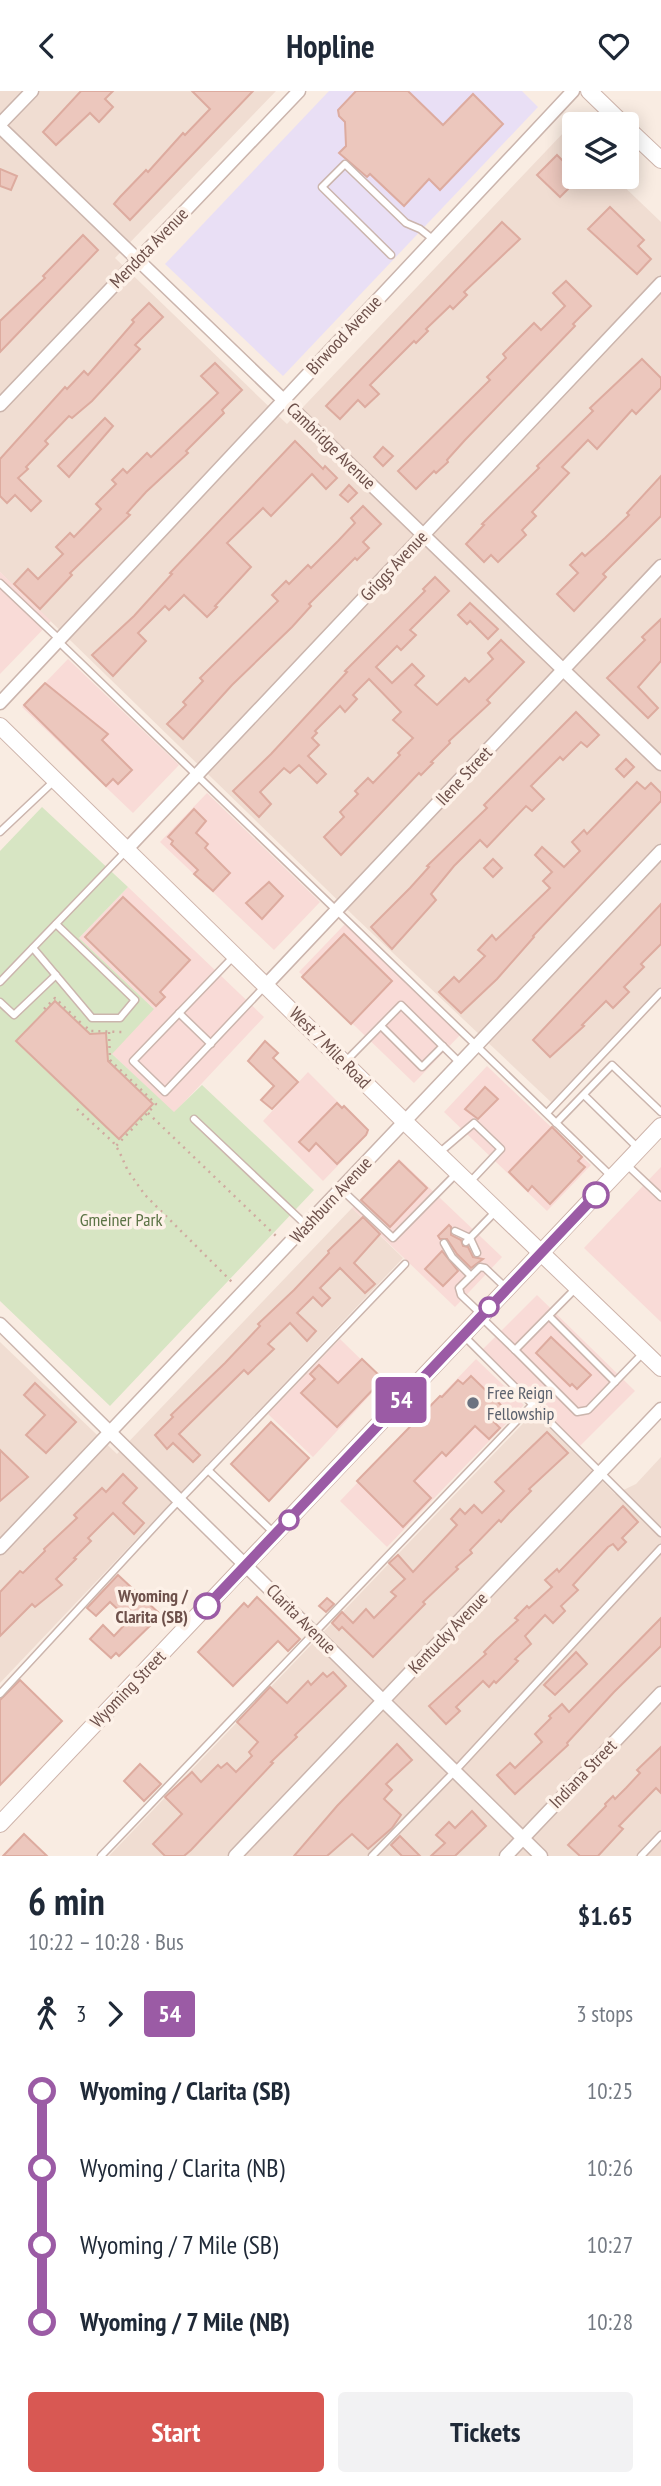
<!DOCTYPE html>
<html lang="en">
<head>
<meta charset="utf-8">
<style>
	:root { --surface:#fff; --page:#f2f2f3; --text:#1f2937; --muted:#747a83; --accent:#d85853 }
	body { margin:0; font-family:"PT Sans Narrow",sans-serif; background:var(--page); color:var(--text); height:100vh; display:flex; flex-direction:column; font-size:26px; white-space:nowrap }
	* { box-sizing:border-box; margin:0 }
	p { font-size:23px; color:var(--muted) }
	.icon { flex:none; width:38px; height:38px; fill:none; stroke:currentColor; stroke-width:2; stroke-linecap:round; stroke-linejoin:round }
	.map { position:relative; height:1765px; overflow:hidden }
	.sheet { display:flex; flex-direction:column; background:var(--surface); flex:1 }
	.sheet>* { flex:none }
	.badge { padding:0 14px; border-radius:5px; font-size:24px; line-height:46px }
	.fabs { position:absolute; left:562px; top:21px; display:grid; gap:14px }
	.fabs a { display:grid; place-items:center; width:77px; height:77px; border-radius:7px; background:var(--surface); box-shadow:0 4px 18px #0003; font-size:35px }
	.map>.badge { position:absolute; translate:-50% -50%; box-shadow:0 0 0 4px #fff }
	.legs { display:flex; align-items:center; gap:10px; height:77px; padding:0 28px; font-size:23px }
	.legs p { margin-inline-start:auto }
	.head { display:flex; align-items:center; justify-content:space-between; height:119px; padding:0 28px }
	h1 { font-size:38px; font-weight:700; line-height:52px }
	.cta { display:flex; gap:14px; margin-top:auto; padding:14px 28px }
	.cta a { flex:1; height:80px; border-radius:7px; background:var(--accent); color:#fff; font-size:28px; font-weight:700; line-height:80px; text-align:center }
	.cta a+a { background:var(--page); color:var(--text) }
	ul { padding:0 28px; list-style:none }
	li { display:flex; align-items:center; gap:24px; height:77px; font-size:26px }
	li i { display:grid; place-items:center; width:10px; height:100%; margin:0 9px; background:currentColor }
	li i::after { content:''; width:18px; height:18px; margin:-9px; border:5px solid; border-radius:50%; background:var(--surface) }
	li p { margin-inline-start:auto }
	li:first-child i { background:linear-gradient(#0000 50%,currentColor 0) }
	li:last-child i { background:linear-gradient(currentColor 50%,#0000 0) }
	header { display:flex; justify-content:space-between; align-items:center; height:91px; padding:0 28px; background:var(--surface); font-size:32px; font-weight:700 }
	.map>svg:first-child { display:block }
</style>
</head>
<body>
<header><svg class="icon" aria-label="back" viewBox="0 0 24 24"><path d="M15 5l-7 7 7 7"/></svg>Hopline<svg class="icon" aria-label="heart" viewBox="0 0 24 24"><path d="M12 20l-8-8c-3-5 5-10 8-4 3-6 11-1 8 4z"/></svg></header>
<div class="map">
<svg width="661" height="1765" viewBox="0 0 661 1765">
	<rect width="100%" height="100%" fill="#f9ece2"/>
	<!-- residential -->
	<g fill="#f0ddd2">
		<polygon points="0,0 276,0 115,167 287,333 566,39 574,47 574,86 614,86 661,131 661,897 552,1012 357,828 0,481"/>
		<polygon points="352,1117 403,1167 0,1592 0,1251 117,1363"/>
		<polygon points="534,1321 615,1403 636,1393 661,1366 661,1765 109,1765"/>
	</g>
	<!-- commercial -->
	<g fill="#f9dbd7">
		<polygon points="0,481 51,530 0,583"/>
		<polygon points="68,568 179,674 133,722 22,616"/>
		<polygon points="207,702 320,811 274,859 160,751"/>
		<polygon points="128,796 264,926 174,1022 111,962 153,917 79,847"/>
		<polygon points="345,833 460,944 414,992 299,881"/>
		<polygon points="487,975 591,1074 547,1120 444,1021"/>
		<polygon points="308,981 369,1042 323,1090 263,1030"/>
		<polygon points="399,1068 502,1166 455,1216 352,1117"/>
		<polygon points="661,1076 661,1231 584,1157"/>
		<polygon points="537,1204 635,1300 580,1355 482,1259"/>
		<polygon points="340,1248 383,1290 313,1366 268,1323"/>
		<polygon points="476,1268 524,1314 387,1456 340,1410"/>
	</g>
	<!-- education -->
	<polygon fill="#e9dff5" points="329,0 522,0 538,16 283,285 165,173"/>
	<!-- green -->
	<polygon fill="#d7e5c3" points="42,716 128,796 79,847 154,918 112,963 174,1021 202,994 314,1099 110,1315 0,1210 0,760"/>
	<!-- building -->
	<g fill="#ecc7bd" stroke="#ddab9f" stroke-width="2">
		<polygon points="81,0 113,0 105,8 113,16 99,31 90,22 56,54 43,41"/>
		<polygon points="192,0 253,0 130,129 114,113 120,106 146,79 148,81 183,42 185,44 210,18"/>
		<polygon points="356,0 408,0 443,34 473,3 503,33 440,99 429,88 404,115 370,83 367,86 339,62 346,55 345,31 339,25 338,19"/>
		<polygon points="557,64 574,81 574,86 580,86 560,106 537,84"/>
		<polygon points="0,78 17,85 11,99 0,95"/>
		<polygon points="610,116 644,149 638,155 651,168 637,183 588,138"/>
		<polygon points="502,131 520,148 464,201 467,204 453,218 450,215 426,238 428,240 416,252 414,250 370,294 379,303 365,316 358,309 340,328 326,315"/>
		<polygon points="83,144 98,159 0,261 0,230 45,187 43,185"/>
		<polygon points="566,190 591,215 573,233 575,235 465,349 447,369 448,371 436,382 434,380 416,398 398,380 490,289 487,286 506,267 503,263 534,232 541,239 565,215 553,202"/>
		<polygon points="149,212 163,226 135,254 140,258 92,310 72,327 69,325 45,350 48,353 26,376 28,378 18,387 41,410 31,420 15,404 7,412 0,405 0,368 65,296 67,298 84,280 88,284 134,231 132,229"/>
		<polygon points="642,268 661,287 661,297 636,323 632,319 597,358 588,349 562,376 569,382 532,421 536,425 522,439 526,444 498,471 491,464 484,471 466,453 484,434 482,433 539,377 537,375 593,320 590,317"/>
		<polygon points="215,272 242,299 222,319 224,322 186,360 188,362 146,401 127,422 130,424 70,482 72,484 40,518 14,493 28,478 38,488 63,463 56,456 70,442 74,446 101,418 96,413 116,393 112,389 123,378 127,382 147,362 151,366 218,302 201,285"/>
		<polygon points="105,327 113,335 69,386 58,375"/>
		<polygon points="295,350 323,378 325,375 337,387 326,398 312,383 271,425 263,417 227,452 251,476 215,515 217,516 207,526 184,504 169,519 165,515 138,542 146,550 113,585 92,564 134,525 172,483 170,482"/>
		<polygon points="383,356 393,365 383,375 374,366"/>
		<polygon points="661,385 661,425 603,483 606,486 574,520 557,503 578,482 570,474 582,462 585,465 605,447 629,424 627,422"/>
		<polygon points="349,394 357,402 348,411 340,404"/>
		<polygon points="363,415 381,433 363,451 369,457 357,469 355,467 309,513 311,515 292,536 232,594 183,648 167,633 186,614 183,611 203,590 200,587 278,510 272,504 286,490 289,493 308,474 311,477 338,450 355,432 351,427"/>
		<polygon points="435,486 449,500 410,539 416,544 401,559 397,555 376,576 392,592 412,573 424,585 415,594 437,614 465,587 469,591 493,568 488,562 501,549 524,571 487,609 490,612 449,650 450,652 431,671 433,672 421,684 419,682 341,764 324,746 344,726 340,721 358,703 355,700 368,687 373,692 400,664 398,662 413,647 393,629 401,621 369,588 353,604 357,608 345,621 340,615 315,640 317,642 312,647 319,654 308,665 326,683 317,692 299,674 290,682 284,677 260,701 271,713 259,726 233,700 271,663 347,581 345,580 425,500 423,498"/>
		<polygon points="470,512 498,538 488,548 470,530 467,533 458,524"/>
		<polygon points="661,528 661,570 638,596 658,617 648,627 607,587 645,549 642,546"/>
		<polygon points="45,592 108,643 102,649 132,679 118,693 113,688 106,695 24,614"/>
		<polygon points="576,621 599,644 587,656 581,651 563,669 560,666 531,695 544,708 532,720 526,715 487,756 480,749 454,775 431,803 436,809 392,858 371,836 410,797 429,776 427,775 487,717 484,714"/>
		<polygon points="626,668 634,676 624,686 616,678"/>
		<polygon points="637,691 645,698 651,692 661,702 661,710 533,845 534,846 497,888 461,922 439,901 454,886 459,891 485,865 478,859 492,844 496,849 550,797 543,790 552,781 535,764 542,756 564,776 580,760 572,751 584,739 587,743"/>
		<polygon points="194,718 206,730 196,742 208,753 205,757 230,782 213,800 194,783 198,779 171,753 173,750 168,746"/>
		<polygon points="493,768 502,777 493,786 484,777"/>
		<polygon points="269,791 283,805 262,828 246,812"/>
		<polygon points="123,806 190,869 160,901 165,906 156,915 85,846"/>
		<polygon points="661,813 661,853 641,873 644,876 624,896 629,901 613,917 606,910 582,934 584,935 550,966 533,949"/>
		<polygon points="344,843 392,890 351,933 302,886"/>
		<polygon points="55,910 90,943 106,942 108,970 153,1013 119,1048 16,950"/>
		<polygon points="265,950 278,962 273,967 298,991 272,1018 261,1009 274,995 248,970"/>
		<polygon points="485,996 498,1008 478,1028 465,1018"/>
		<polygon points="337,1012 342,1017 344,1015 368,1039 366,1044 337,1073 316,1052 309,1060 299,1051"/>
		<polygon points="552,1036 582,1066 578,1070 585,1076 550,1113 532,1095 528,1100 509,1081"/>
		<polygon points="399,1070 427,1097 390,1136 361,1109"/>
		<polygon points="363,1126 380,1143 354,1172 375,1193 365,1202 340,1177 320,1197 330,1207 322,1215 313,1206 297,1222 316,1240 307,1250 290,1232 268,1253 274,1258 248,1283 244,1279 179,1343 200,1364 193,1371 173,1352 167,1358 155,1344 173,1326 171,1324 225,1272 260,1235 258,1233 294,1199 329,1162 328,1160"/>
		<polygon points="449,1134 451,1136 451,1144 461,1149 463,1155 468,1156 473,1166 483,1168 471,1177 457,1163 447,1148 440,1148 438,1145"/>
		<polygon points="442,1160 458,1180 443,1195 425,1178"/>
		<polygon points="551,1246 591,1284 577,1298 572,1293 570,1295 536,1262"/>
		<polygon points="362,1268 383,1288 337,1336 301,1302 315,1288 310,1283 319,1274 338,1292"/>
		<polygon points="471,1285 505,1318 493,1330 500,1337 489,1348 475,1335 446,1365 442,1361 414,1390 431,1407 403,1436 357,1390 440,1305 442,1306 458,1289 463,1293"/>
		<polygon points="35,1292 76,1331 46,1362 26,1344 45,1324 24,1304"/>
		<polygon points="271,1331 309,1367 269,1410 231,1373"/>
		<polygon points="547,1341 568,1362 529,1398 531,1400 509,1422 501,1431 499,1429 470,1459 472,1462 456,1476 458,1478 423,1511 425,1513 373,1566 342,1536 339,1539 332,1532 342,1521 353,1532 366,1518 374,1527 396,1505 391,1501 405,1488 389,1472 398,1464 413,1481 457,1434 451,1428 460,1418 465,1423 474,1414 482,1422 504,1400 495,1391"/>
		<polygon points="0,1359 28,1386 0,1410"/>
		<polygon points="123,1383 137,1397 123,1412 144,1432 134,1443 113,1422 88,1447 91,1450 74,1467 76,1468 56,1488 62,1494 35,1516 32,1513 0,1545 0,1501 20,1480 23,1482 45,1460 44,1458 77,1427 74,1424 102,1397 106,1401"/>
		<polygon points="623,1415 638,1431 622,1447 626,1451 618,1459 613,1453 608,1456 573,1494 578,1499 561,1515 565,1520 553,1532 545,1524 525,1545 531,1553 515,1568 518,1570 496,1592 494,1590 489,1596 483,1590 456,1616 460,1620 446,1633 429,1615 486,1563 484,1561 496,1549 518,1529 515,1527 527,1515 529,1517 552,1496 545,1489 557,1478 559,1481"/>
		<polygon points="118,1484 161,1524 119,1565 116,1562 111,1567 90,1548 103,1534 114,1545 129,1529 110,1511 96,1525 87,1517"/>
		<polygon points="257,1506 300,1548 288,1560 278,1550 233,1595 198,1561 244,1512 248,1516"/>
		<polygon points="327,1507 334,1513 326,1521 319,1515"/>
		<polygon points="661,1527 661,1555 614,1601 567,1652 568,1654 515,1703 497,1684 510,1672 515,1677 542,1651 535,1643 551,1627 549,1625 562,1613 569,1621"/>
		<polygon points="576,1561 587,1573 555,1604 544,1594"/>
		<polygon points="333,1581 346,1595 295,1644 297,1646 271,1671 273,1672 191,1759 184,1765 165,1765 153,1753 182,1723 165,1706 192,1681 201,1691 218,1674 221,1677 227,1672 236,1681 252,1665 249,1661 258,1651 237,1631 270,1596 287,1612 308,1590 311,1594 323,1582 327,1586"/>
		<polygon points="20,1589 62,1630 0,1694 0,1609"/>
		<polygon points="397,1653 412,1669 386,1693 392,1699 384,1708 401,1724 392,1737 368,1758 352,1743 327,1765 294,1765 337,1715"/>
		<polygon points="661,1656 661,1702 656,1697 619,1735 623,1738 598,1765 580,1765 568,1754 606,1715 605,1713 613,1705 615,1708 626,1697 640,1682 637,1679"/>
		<polygon points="140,1673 161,1693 144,1710 124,1690"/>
		<polygon points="472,1720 486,1735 455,1765 431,1765 445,1752 436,1744 449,1731 455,1737"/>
		<polygon points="24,1743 47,1765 3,1765"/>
		<polygon points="400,1745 420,1765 402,1765 391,1754"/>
	</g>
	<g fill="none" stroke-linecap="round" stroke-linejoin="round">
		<defs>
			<g id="lane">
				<polyline points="391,164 322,96 345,73 406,132 420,138 434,149"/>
				<polyline points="0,492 59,548"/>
				<polyline points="58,550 611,1085"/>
				<polyline points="0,741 54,690"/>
				<polyline points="33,857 92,927 120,927 135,909 56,833"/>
				<polyline points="234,865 133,970 165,1001 265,895"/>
				<polyline points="0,891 125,761"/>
				<polyline points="0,911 14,924 56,884"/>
				<polyline points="179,922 211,953"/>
				<polyline points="381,935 422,976 443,955"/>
				<polyline points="345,971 401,914 460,972"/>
				<polyline points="584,1004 637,1056"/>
				<polyline points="547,1022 661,901"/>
				<polyline points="194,1028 307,1135"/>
				<polyline points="556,1032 612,974 661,1021"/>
				<polyline points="439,1062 474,1032 501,1058 470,1091"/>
				<polyline points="627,1074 661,1106"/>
				<polyline points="341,1098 393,1147 457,1082"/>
				<polyline points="455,1140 470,1147 477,1162"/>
				<polyline points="466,1151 495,1121"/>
				<polyline points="444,1152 452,1166 471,1185"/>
				<polyline points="481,1223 461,1204 459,1197 480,1176 485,1177 505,1196"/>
				<polyline points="549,1225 615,1291"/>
				<polyline points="481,1226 515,1259 575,1198"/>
				<polyline points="464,1245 661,1442"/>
				<polyline points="515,1259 577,1321 588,1319 643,1262"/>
				<polyline points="208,1379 275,1443"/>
				<polyline points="0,1603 168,1421 405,1173"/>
				<polyline points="101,1765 533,1313"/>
				<polyline points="372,1765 455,1680 661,1457"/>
				<polyline points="641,1765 661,1744"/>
			</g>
			<g id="street">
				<polyline points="0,33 32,0"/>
				<polyline points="0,36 661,673"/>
				<polyline points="0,314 299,0"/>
				<polyline points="0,612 573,0"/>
				<polyline points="127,758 661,192"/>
				<polyline points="266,894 661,475"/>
				<polyline points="0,1233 541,1765"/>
				<polyline points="0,1457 661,760"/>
				<polyline points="235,1765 661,1318"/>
				<polyline points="506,1765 661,1602"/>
			</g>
			<g id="secondary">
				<polyline points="589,0 623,33"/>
				<polyline points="626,36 661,69"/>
				<polyline points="0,635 405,1031 661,1277"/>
				<polyline points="0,1733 661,1035"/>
			</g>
		</defs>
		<!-- lane casing -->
		<use href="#lane" stroke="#cbb5ad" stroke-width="9"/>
		<!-- street casing -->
		<use href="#street" stroke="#cbb5ad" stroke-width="15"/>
		<!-- secondary casing -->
		<use href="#secondary" stroke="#ceb4ab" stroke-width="18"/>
		<!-- path -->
		<g stroke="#d0aaa0" stroke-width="2.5" stroke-dasharray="2 5" stroke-linecap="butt">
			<polyline points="44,918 55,907 81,932"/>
			<polyline points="86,936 90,940 123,941"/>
			<polyline points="109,941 110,969 156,1013 116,1055"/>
			<polyline points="77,1018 113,1051 119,1060 128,1080 145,1104 232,1191"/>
			<polyline points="148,1022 276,1145"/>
		</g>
		<!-- lane -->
		<use href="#lane" stroke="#fff" stroke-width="6"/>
		<!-- street -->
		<use href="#street" stroke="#fff" stroke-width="12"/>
		<!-- secondary -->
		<use href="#secondary" stroke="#fff" stroke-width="16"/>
	</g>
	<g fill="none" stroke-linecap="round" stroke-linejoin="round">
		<defs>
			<polyline id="line-1" points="207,1515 596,1104"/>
		</defs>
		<!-- line-1 casing -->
		<use href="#line-1" stroke="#fff" stroke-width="16"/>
		<!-- line-1 -->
		<use href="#line-1" stroke="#9b5ba5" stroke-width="10"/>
	</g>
	<!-- markers -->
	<g fill="#fff" stroke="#9b5ba5" stroke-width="3.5">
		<circle cx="596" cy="1104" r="12"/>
		<circle cx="489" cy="1216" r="9"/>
		<circle cx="289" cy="1429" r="9"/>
		<circle cx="207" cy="1515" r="12"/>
	</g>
	<circle fill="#6b7280" stroke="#fdf1e8" stroke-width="2.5" cx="473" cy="1312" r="7"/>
	<g text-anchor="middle" stroke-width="7" stroke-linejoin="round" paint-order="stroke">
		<!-- street labels -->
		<g font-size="18" fill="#6e514b" stroke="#fdf1e8">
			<text transform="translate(149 157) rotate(-46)" y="6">Mendota Avenue</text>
			<text transform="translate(344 244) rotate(-47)" y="6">Birwood Avenue</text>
			<text transform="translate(331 355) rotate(44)" y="6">Cambridge Avenue</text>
			<text transform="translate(394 475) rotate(-47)" y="6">Griggs Avenue</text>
			<text transform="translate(464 685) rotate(-47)" y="6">Ilene Street</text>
			<text transform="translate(330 957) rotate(45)" y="6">West 7 Mile Road</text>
			<text transform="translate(331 1109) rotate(-47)" y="6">Washburn Avenue</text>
			<text transform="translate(301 1528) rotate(45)" y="6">Clarita Avenue</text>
			<text transform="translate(448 1542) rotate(-46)" y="6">Kentucky Avenue</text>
			<text transform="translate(128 1598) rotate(-46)" y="6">Wyoming Street</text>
			<text transform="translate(583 1683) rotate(-46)" y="6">Indiana Street</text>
		</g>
		<!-- park labels -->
		<g font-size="18" fill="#5b7345" stroke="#fdf1e8">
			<text x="121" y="1135">Gmeiner Park</text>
		</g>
		<!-- worship labels -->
		<g font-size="18" fill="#5b616d" stroke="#fdf1e8" text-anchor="start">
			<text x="487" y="1308">Free Reign<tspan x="487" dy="21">Fellowship</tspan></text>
		</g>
		<!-- stop labels -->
		<g font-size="18" font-weight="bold" fill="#6e514b" stroke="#fdf1e8" text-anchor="end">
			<text x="188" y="1511">Wyoming /<tspan x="188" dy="21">Clarita (SB)</tspan></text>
		</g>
	</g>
</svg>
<div class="fabs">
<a><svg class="icon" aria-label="layers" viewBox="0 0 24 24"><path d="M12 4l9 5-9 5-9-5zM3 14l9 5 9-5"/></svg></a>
</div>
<b class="badge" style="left:401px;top:1309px;background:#9b5ba5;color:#fff">54</b>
</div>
<section class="sheet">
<div class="head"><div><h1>6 min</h1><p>10:22 – 10:28 · Bus</p></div><b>$1.65</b></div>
<div class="legs"><svg class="icon" aria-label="walk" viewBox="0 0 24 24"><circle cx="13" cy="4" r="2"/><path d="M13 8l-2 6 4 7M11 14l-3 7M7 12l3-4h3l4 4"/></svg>3<svg class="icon" aria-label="forward" viewBox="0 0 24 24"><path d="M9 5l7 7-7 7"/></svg><b class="badge" style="background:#9b5ba5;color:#fff">54</b><p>3 stops</p></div>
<ul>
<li><i style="color:#9b5ba5"></i><b>Wyoming / Clarita (SB)</b><p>10:25</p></li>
<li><i style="color:#9b5ba5"></i><span>Wyoming / Clarita (NB)</span><p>10:26</p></li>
<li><i style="color:#9b5ba5"></i><span>Wyoming / 7 Mile (SB)</span><p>10:27</p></li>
<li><i style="color:#9b5ba5"></i><b>Wyoming / 7 Mile (NB)</b><p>10:28</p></li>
</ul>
<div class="cta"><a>Start</a><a>Tickets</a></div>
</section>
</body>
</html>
